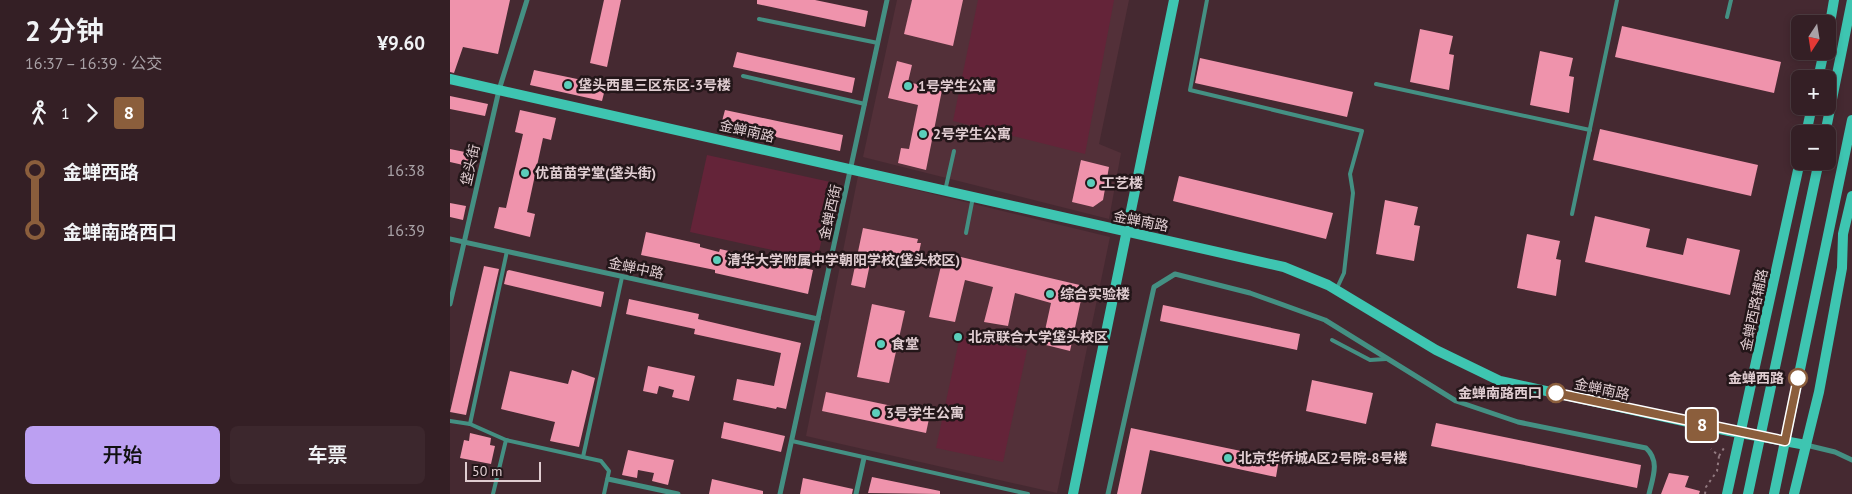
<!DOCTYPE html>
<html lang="zh">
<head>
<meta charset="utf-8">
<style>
	:root { --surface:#341f25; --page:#3c272d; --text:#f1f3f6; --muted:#a9a2a7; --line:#4e3d42; --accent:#bca0f2 }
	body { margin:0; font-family:"PT Sans","Noto Sans SC",sans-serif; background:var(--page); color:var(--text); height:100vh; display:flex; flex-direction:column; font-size:19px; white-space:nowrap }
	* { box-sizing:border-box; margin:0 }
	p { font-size:16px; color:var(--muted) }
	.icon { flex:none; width:28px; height:28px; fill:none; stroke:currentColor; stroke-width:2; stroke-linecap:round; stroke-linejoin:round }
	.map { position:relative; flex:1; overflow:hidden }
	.sheet { display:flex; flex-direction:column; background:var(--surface); width:450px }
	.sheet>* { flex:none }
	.badge { padding:0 10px; border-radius:4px; font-size:18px; line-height:32px }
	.needle { width:32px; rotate:192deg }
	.tools { position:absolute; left:1341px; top:15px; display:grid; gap:10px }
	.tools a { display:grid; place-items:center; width:45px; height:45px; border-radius:8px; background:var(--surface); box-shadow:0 2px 8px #0003,0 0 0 1px var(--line); font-size:25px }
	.scale { position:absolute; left:15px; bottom:12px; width:76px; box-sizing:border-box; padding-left:5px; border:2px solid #e0cdd1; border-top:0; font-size:14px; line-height:18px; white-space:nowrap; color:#e0cdd1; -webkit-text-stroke:4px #231619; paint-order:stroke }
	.map>.badge { position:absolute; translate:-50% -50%; box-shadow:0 0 0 2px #fff }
	.legs { display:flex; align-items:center; gap:8px; height:55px; padding:0 25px; font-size:16px }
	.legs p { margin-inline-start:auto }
	.overview { display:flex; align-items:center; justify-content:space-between; height:85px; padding:0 25px }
	h1 { font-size:28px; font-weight:600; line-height:38px }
	.cta { display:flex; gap:10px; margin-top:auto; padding:10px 25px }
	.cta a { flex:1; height:58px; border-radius:8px; background:var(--accent); color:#111; font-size:20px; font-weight:600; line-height:58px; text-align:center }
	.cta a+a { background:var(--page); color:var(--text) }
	ul { padding:0 25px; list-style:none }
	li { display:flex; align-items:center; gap:18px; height:60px; font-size:19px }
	li i { display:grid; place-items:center; width:8px; height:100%; margin:0 6px; background:currentColor }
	li i::after { content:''; width:12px; height:12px; margin:-6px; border:4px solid; border-radius:50%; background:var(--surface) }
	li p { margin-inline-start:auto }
	li:first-child i { background:linear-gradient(#0000 50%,currentColor 0) }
	li:last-child i { background:linear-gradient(currentColor 50%,#0000 0) }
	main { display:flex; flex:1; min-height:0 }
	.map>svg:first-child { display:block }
</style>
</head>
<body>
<main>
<section class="sheet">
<div class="overview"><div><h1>2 分钟</h1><p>16:37 – 16:39 · 公交</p></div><b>¥9.60</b></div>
<div class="legs"><svg class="icon" aria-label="walk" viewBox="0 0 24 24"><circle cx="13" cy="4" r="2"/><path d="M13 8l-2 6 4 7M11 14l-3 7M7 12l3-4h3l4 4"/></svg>1<svg class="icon" aria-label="forward" viewBox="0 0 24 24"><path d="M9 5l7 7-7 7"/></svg><b class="badge" style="background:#8b5e3c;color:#fff">8</b></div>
<ul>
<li><i style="color:#8b5e3c"></i><b>金蝉西路</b><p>16:38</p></li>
<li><i style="color:#8b5e3c"></i><b>金蝉南路西口</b><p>16:39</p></li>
</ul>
<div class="cta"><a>开始</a><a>车票</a></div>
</section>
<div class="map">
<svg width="1402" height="494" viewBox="0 0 1402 494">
	<rect width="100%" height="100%" fill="#452931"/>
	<!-- built -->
	<g fill="#533039">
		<polygon points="447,0 679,0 649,144 671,153 659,219 413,157"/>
		<polygon points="408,176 660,237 607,493 356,436"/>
	</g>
	<!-- green -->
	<g fill="#642439">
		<polygon points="528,0 664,0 635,154 503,121"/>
		<polygon points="257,155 385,183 367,260 240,232"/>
		<polygon points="510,336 577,350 553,462 486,448"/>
	</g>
	<!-- building -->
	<g fill="#ef93ac">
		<polygon points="0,0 60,0 48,54 13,47 4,73 0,72"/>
		<polygon points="154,0 171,0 157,67 140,63"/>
		<polygon points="307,0 365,0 418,11 415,27 307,4"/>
		<polygon points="462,0 513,0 503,46 454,34"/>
		<polygon points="1172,26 1331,62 1324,93 1165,57"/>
		<polygon points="970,29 1003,36 999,54 1004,55 999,90 960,82"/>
		<polygon points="1090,51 1123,58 1119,76 1124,77 1119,113 1080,105"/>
		<polygon points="287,52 405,78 402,93 283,67"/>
		<polygon points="750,58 903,92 897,117 745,83"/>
		<polygon points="447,61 462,65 458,82 492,90 476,170 448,163 451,148 459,149 468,105 438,98"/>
		<polygon points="84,70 156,85 152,101 80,85"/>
		<polygon points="0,96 38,104 35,116 0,109"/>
		<polygon points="70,110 106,118 101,140 93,138 77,212 85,214 80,237 44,228 49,207 56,208 73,134 65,132"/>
		<polygon points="275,110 393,135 390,151 271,125"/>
		<polygon points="1150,129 1308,165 1301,196 1143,160"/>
		<polygon points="0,149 25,154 22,167 0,162"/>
		<polygon points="631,160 659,167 653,200 643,207 622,202"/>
		<polygon points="729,176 883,213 876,239 723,201"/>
		<polygon points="935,200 968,207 964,225 970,226 964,261 926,254"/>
		<polygon points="0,203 16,206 13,220 0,217"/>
		<polygon points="1145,216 1200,229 1196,247 1233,255 1237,238 1290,250 1280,295 1135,262"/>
		<polygon points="413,228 468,239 467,243 471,243 468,257 465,257 464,262 422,254 415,288 401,285"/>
		<polygon points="196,232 250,244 250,247 269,252 270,249 363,270 358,294 265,273 265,270 191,255"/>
		<polygon points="1077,234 1110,241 1106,259 1111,260 1106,296 1067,288"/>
		<polygon points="494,253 634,286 620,351 592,344 601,303 565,293 558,326 534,322 543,287 515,280 505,322 479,317"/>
		<polygon points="34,266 49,269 16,415 0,412"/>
		<polygon points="59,270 154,292 151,307 54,284 57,271"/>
		<polygon points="179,299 249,314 248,319 351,343 336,409 327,407 326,409 283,400 287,379 324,386 331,353 244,334 245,329 176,314"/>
		<polygon points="422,304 455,311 439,383 407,377"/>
		<polygon points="713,305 850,334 847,350 710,321"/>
		<polygon points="198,366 245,376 239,401 222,397 224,390 209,386 207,394 193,391"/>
		<polygon points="122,370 145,378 129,447 100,441 105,422 51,409 60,371 118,384"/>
		<polygon points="862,380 923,393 916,424 856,411"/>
		<polygon points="376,392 480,414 476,433 372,411"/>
		<polygon points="274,422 335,436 331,452 271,438"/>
		<polygon points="986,423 1191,465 1187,488 981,446"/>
		<polygon points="681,428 829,459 826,477 700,450 691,494 667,494"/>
		<polygon points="20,433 41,438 40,445 45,446 41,464 10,458 14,440 19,441"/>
		<polygon points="178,450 224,460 218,485 202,481 204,473 188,470 187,478 172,475"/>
		<polygon points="1219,473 1239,476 1235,487 1250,491 1249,494 1211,494"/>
		<polygon points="422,477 490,491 490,494 418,493"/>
		<polygon points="353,478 403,489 402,494 350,494"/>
		<polygon points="262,479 313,491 313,494 259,494"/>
	</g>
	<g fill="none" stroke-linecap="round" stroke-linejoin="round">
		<!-- path -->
		<g stroke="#927a80" stroke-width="2" stroke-dasharray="2.5 4" stroke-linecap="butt">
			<polyline points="1269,456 1274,448"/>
			<polyline points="1255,494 1256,487 1267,471 1269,456 1261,449"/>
		</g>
		<!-- lane -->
		<g stroke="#449083" stroke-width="4">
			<polyline points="757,0 740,90 912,131 900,174 903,193 894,273 887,288"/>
			<polyline points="1277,17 1281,0"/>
			<polyline points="309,19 428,43"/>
			<polyline points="293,76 415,104"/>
			<polyline points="926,84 1140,130"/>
			<polyline points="495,191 504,151"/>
			<polyline points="1122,214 1167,0"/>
			<polyline points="516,233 523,197"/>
			<polyline points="882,340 920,360 936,359"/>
			<polyline points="0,421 20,424 56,440 151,461 159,471 154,494"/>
			<polyline points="20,424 57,251"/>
			<polyline points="342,441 578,494"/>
			<polyline points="133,457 172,277"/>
			<polyline points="43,494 56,440"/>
		</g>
		<!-- street -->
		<g stroke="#449083" stroke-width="5">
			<polyline points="0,239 368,319"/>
			<polyline points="0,304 49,90 77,0"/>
			<polyline points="1356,445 1385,452 1402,460"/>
			<polyline points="158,479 228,494"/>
			<polyline points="330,494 437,0"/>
			<polyline points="406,494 414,458"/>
			<path d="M658,494l46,-207 21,-13 75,19 75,27 131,81 62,21 128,26c14,13 7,29 3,46"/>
		</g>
		<!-- secondary -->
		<g stroke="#3ec5b1" stroke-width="10">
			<polyline points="1378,35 1384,0"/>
			<polyline points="0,79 834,267 878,285 986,350 1050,381 1279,431 1356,445"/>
			<polyline points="1368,79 1374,51"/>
			<polyline points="1356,134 1362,106"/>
			<polyline points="1375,134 1402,0"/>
			<polyline points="623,494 724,0"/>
			<polyline points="1277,494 1350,161"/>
			<polyline points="1298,494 1369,161"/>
			<polyline points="1324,494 1402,120"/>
			<polyline points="1344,494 1369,392 1392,268 1393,234 1402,196"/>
		</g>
	</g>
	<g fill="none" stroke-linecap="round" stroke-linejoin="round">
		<defs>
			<polyline id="line-1" points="1106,393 1335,441 1348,378"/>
		</defs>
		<!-- line-1 casing -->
		<use href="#line-1" stroke="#fff" stroke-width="11"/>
		<!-- line-1 -->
		<use href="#line-1" stroke="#8b5e3c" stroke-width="8"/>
	</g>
	<!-- markers -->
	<g fill="#5bcebb" stroke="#231619" stroke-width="2">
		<circle cx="118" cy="85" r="5"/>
		<circle cx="458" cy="86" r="5"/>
		<circle cx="473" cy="134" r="5"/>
		<circle cx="75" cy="173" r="5"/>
		<circle cx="641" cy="183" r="5"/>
		<circle cx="267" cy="260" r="5"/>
		<circle cx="600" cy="294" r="5"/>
		<circle cx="508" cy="337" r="5"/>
		<circle cx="431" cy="344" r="5"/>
		<circle cx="426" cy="413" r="5"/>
		<circle cx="778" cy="458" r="5"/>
	</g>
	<g fill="#fff" stroke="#8b5e3c" stroke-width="2.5">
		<circle cx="1348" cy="378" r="9"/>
		<circle cx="1106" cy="393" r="9"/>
	</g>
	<g text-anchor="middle" stroke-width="5" stroke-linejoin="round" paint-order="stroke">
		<!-- poi labels -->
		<g font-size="14" font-weight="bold" fill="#e0cdd1" stroke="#231619" text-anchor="start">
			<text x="128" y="90">垡头西里三区东区-3号楼</text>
			<text x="468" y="91">1号学生公寓</text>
			<text x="483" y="139">2号学生公寓</text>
			<text x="85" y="178">优苗苗学堂(垡头街)</text>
			<text x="651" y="188">工艺楼</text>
			<text x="277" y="265">清华大学附属中学朝阳学校(垡头校区)</text>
			<text x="610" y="299">综合实验楼</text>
			<text x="518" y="342">北京联合大学垡头校区</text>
			<text x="441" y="349">食堂</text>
			<text x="436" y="418">3号学生公寓</text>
			<text x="788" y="463">北京华侨城A区2号院-8号楼</text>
		</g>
		<!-- street labels -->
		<g font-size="14" fill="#e0cdd1" stroke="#231619">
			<text transform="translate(297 131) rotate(13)" y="5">金蝉南路</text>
			<text transform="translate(20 165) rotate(-77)" y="5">垡头街</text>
			<text transform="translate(380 212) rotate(-77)" y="5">金蝉西街</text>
			<text transform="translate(691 221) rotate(11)" y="5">金蝉南路</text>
			<text transform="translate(186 268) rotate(12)" y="5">金蝉中路</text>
			<text transform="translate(1304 310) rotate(-78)" y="5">金蝉西路辅路</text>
			<text transform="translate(1152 389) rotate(12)" y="5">金蝉南路</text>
		</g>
		<!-- stop labels -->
		<g font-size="14" font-weight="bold" fill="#e0cdd1" stroke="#231619" text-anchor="end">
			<text x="1334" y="383">金蝉西路</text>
			<text x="1092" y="398">金蝉南路西口</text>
		</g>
	</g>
</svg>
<div class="tools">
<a><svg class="needle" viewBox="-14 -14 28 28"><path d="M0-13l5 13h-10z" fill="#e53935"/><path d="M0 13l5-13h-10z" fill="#a9a2a7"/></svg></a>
<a>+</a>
<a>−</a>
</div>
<div class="scale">50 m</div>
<b class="badge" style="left:1252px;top:425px;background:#8b5e3c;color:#fff">8</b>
</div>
</main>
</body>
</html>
